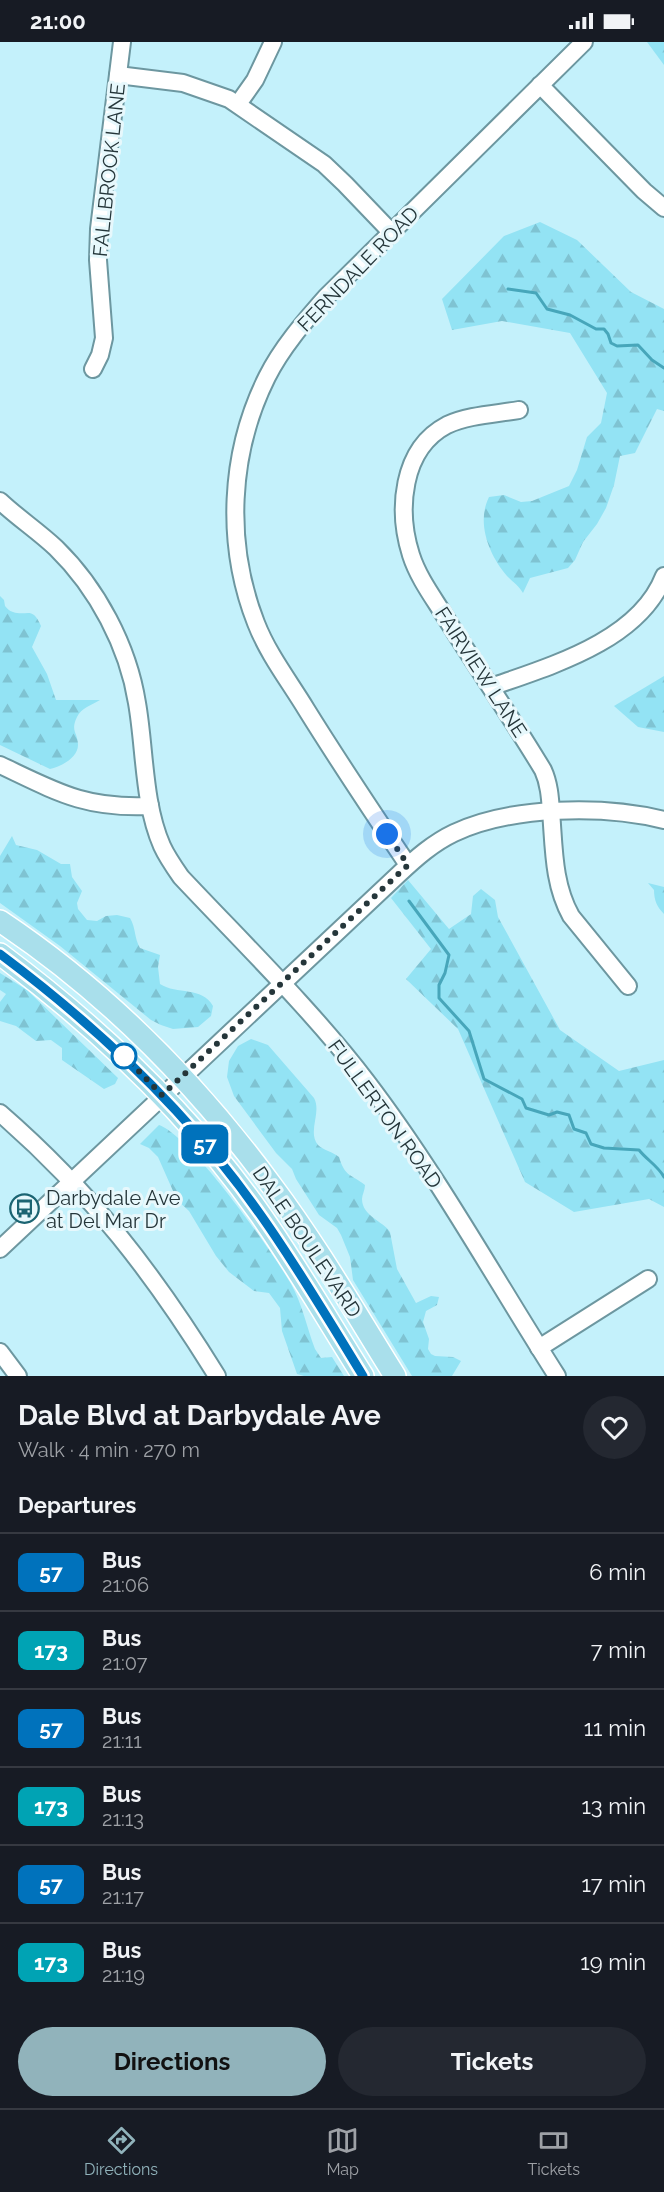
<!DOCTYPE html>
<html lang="en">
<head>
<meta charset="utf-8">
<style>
	:root { --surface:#171b24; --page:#242831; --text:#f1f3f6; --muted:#9ea1a6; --line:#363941; --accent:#91b3bb }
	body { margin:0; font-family:Raleway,sans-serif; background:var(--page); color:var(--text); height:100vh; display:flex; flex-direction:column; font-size:22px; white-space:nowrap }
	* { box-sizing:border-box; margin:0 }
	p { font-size:20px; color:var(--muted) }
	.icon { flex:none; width:33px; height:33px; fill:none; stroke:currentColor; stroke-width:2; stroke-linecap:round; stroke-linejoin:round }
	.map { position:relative; height:1334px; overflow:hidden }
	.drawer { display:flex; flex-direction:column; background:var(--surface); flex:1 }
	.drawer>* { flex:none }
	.badge { padding:0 12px; border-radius:9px; font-size:21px; line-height:39px }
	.you { position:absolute; width:30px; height:30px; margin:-15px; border:4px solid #fff; border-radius:50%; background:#1a73e8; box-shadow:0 0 0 9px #1a73e833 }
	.map>.badge { position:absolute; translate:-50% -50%; box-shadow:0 0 0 3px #fff }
	h2 { padding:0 18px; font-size:22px; line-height:54px }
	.round { display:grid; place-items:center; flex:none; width:63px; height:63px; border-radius:32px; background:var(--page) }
	.overview { display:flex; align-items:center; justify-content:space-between; height:102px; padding:0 18px }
	h1 { font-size:28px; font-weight:700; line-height:45px }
	.primary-button { display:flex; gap:12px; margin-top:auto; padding:12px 18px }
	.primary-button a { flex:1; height:69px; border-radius:36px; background:var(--accent); color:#111; font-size:24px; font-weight:700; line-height:69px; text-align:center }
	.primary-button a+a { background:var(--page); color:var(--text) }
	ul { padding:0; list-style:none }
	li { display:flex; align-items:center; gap:18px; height:78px; padding:0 18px; border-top:2px solid var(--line) }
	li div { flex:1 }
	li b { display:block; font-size:22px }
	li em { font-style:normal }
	li .badge { min-width:66px; font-weight:700; text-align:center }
	.status { display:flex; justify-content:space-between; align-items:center; height:42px; padding:0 30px; background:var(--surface); direction:ltr }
	.status svg { height:16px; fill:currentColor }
	.tab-bar { display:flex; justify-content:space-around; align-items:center; height:84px; border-top:2px solid var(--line); background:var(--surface); font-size:16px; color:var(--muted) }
	.tab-bar a { display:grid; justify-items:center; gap:3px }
	.tab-bar .on { color:var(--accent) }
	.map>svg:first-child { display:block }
</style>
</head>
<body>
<div class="status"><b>21:00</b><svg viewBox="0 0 49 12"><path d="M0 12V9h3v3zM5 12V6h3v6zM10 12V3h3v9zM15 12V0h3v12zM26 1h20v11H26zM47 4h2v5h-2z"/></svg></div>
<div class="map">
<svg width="664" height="1334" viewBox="0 0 664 1334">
	<defs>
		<pattern id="forest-firs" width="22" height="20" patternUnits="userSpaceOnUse" patternTransform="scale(1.5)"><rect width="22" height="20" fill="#93e3f4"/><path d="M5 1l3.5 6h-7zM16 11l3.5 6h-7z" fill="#7fc3d2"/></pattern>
	</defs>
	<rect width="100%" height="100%" fill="#c4f1fb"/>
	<!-- forest -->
	<g fill="url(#forest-firs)">
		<polygon points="647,0 664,0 664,23"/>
		<path d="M540,180l37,18 54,52 33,17v102l-7,-2 -22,44 -15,3 -6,29 -8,23 -9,16 -14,18 -8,18 -7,8 -38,10 -7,15c-4,-7 -10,-11 -16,-17 -18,-21 -31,-53 -18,-79l15,-2 17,7 11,-1 37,-15 8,-16 10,-33 14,-14 6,-30 -37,-60 -68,-12 -50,9 -10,-31 62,-63z"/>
		<path d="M0,554l4,4 1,6c2,2 4,5 8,6 14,5 19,-7 28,14l-9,21 15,27 9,26h44c-8,5 -19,8 -23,17 -7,14 1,16 1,28 0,13 -18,22 -28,24l-50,-24z"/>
		<polygon points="664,634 664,690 638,685 614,664"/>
		<path d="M12,794l4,9 21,5 24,14h9l2,13 10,14 -5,12 1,6 9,11 10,1 9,-5 11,-1 13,3c6,10 4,20 10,30l20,7 -2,12 2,17c17,11 42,2 53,22l-2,10 -13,11 -25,2 -12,-4 -10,-5 -91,-74 -60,-43v-47z"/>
		<polygon points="408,838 449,887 471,872 473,854 481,847 495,858 498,875 560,988 619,1029 664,1018 664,1165 649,1157 574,1170 525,1140 458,987 406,937 431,907 391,856"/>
		<path d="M648,841l16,4v27c-7,-7 -10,-14 -10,-24z"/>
		<polygon points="0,931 27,948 118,1036 115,1042 104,1047 62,1018 62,1006 51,998 36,999 16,984 0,979 0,960 6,952 0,948"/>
		<path d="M251,997l17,6 46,53c8,15 -7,33 4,47 5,5 15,7 21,12 6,20 12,17 26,28 0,5 -3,10 -3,14 0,17 21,22 28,33l7,37 19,34 15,-7 8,1 -2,8 -11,6 -3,11 6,17 -1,10 3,5 4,2 18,1 8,4 -9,15h-40l-59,-96 -3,-23 -9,-22 -4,-7 -18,-13 -23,-36 -4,-10 -16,-16 -42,-57 -7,-19 2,-16 9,-15z"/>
		<path d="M159,1083c32,11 113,126 132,159 11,19 16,44 24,65l6,9 11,-1 12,19h-40l-7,-2 -15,-43 -2,-23 -11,-15 -15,-2 -25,-19 -13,-16 -27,-45 -12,-11 -19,-43 -9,-9 -9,-4z"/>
	</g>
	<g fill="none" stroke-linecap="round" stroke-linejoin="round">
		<!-- stream -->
		<g stroke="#47a6ba" stroke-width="3">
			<polyline points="508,247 536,251 547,267 570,273 596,287 604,287 608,292 611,301 617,304 638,303 652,318 664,326"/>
			<path d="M409,859l40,54 -4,18 -6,12v13l30,33 15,48 38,20 4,9 23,7 8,-3 12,3 5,14 12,4 5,11 13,4 35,2c8,10 19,16 25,27"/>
		</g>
		<defs>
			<g id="minor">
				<polyline points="118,33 183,41 229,57 324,122 345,142 391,190"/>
				<polyline points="540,43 644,149 664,166"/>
				<polyline points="238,62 255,38 273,0"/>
				<polyline points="93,327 100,313 104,296 98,218 99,187 122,0"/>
				<path d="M519,368c-23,4 -51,5 -72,15 -46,24 -50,86 -36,130 8,25 25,46 38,68 31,49 64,97 94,147 6,13 7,27 8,41 3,36 2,73 20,105l57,70"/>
				<path d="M0,459c18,17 38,30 56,47 41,40 72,98 81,155 8,45 6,100 25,143 5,11 12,21 19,31 63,67 130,132 186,205 70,92 128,197 190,294"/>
				<path d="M491,645c59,-21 148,-46 173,-111"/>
				<path d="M0,723c57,27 85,44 150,41"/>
				<path d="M408,823c-35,-52 -69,-103 -102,-156 -17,-28 -38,-55 -50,-86 -31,-79 -27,-170 11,-246 15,-30 38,-56 59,-80l258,-255"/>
				<path d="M0,1071c91,79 154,161 217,263"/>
				<path d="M0,1207l399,-375c17,-16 34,-31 55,-41 57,-27 150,-28 210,-13"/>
				<polyline points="539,1306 648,1237"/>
				<polyline points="0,1310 18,1334"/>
			</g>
			<g id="major">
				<path d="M0,879c105,70 197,163 272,265 45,60 83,126 123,190"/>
				<path d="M0,912c99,74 189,159 260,260 37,53 69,108 103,162"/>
			</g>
		</defs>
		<!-- minor casing -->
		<use href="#minor" stroke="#6d97a0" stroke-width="20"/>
		<!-- major casing -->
		<use href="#major" stroke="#fff" stroke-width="24"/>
		<!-- minor -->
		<use href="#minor" stroke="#fff" stroke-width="16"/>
		<!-- major -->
		<use href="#major" stroke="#a9dfeb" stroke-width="21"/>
	</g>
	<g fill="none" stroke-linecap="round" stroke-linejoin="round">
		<defs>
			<path id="line" d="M0,912c99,74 189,159 260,260 37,52 70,108 103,162"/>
		</defs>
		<!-- line casing -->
		<use href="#line" stroke="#fff" stroke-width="14"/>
		<!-- line -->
		<use href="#line" stroke="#0072bc" stroke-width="9"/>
		<!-- walk -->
		<polyline stroke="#25363a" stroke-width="6" stroke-dasharray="0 10.8" points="124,1014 162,1053 408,823 387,792"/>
	</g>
	<!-- icons -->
	<defs>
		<symbol id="bus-ring" viewBox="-11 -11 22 22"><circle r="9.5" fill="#e7f8fc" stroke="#1b6472" stroke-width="1.5"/><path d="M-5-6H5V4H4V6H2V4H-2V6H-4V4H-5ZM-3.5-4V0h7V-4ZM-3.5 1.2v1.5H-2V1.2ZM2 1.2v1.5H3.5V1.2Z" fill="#1b6472"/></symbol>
	</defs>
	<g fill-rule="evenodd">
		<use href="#bus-ring" x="8" y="1150" width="33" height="33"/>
	</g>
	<!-- markers -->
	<circle fill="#fff" stroke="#0072bc" stroke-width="3" cx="124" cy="1014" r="12"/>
	<g text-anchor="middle" stroke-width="6" stroke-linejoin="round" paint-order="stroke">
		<!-- street labels -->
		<g font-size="20" fill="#25363a" stroke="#e7f8fc">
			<text transform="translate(109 128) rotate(-84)" y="7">FALLBROOK LANE</text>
			<text transform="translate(358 227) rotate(-46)" y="7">FERNDALE ROAD</text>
			<text transform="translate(481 630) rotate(57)" y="7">FAIRVIEW LANE</text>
			<text transform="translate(385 1072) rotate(54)" y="7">FULLERTON ROAD</text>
			<text transform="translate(307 1200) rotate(56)" y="7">DALE BOULEVARD</text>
		</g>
		<!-- poi labels -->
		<g font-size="20" fill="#25363a" stroke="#e7f8fc" text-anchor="start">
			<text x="46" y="1163">Darbydale Ave<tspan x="46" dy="23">at Del Mar Dr</tspan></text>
		</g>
	</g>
</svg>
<div class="you" style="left:387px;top:792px"></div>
<b class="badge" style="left:205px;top:1102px;background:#0072bc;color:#fff">57</b>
</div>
<section class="drawer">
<div class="overview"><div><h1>Dale Blvd at Darbydale Ave</h1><p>Walk · 4 min · 270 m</p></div><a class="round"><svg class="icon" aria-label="heart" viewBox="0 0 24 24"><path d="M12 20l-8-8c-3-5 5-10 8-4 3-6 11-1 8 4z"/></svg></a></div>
<h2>Departures</h2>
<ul>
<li><span class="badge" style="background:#0072bc;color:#fff">57</span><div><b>Bus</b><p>21:06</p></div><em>6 min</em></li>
<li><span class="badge" style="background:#00a3b4;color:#fff">173</span><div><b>Bus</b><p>21:07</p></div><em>7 min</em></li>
<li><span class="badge" style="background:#0072bc;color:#fff">57</span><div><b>Bus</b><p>21:11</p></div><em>11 min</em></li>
<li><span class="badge" style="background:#00a3b4;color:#fff">173</span><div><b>Bus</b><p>21:13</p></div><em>13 min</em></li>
<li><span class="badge" style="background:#0072bc;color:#fff">57</span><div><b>Bus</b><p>21:17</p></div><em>17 min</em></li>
<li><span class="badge" style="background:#00a3b4;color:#fff">173</span><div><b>Bus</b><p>21:19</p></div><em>19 min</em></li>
</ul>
<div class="primary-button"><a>Directions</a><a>Tickets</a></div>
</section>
<nav class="tab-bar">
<a class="on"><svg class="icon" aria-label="directions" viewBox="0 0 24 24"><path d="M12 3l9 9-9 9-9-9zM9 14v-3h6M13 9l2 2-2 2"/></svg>Directions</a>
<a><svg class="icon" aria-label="map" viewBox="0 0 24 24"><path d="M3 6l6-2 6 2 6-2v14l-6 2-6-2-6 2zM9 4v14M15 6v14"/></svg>Map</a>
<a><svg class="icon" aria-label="tickets" viewBox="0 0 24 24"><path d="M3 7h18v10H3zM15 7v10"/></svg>Tickets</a>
</nav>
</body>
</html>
